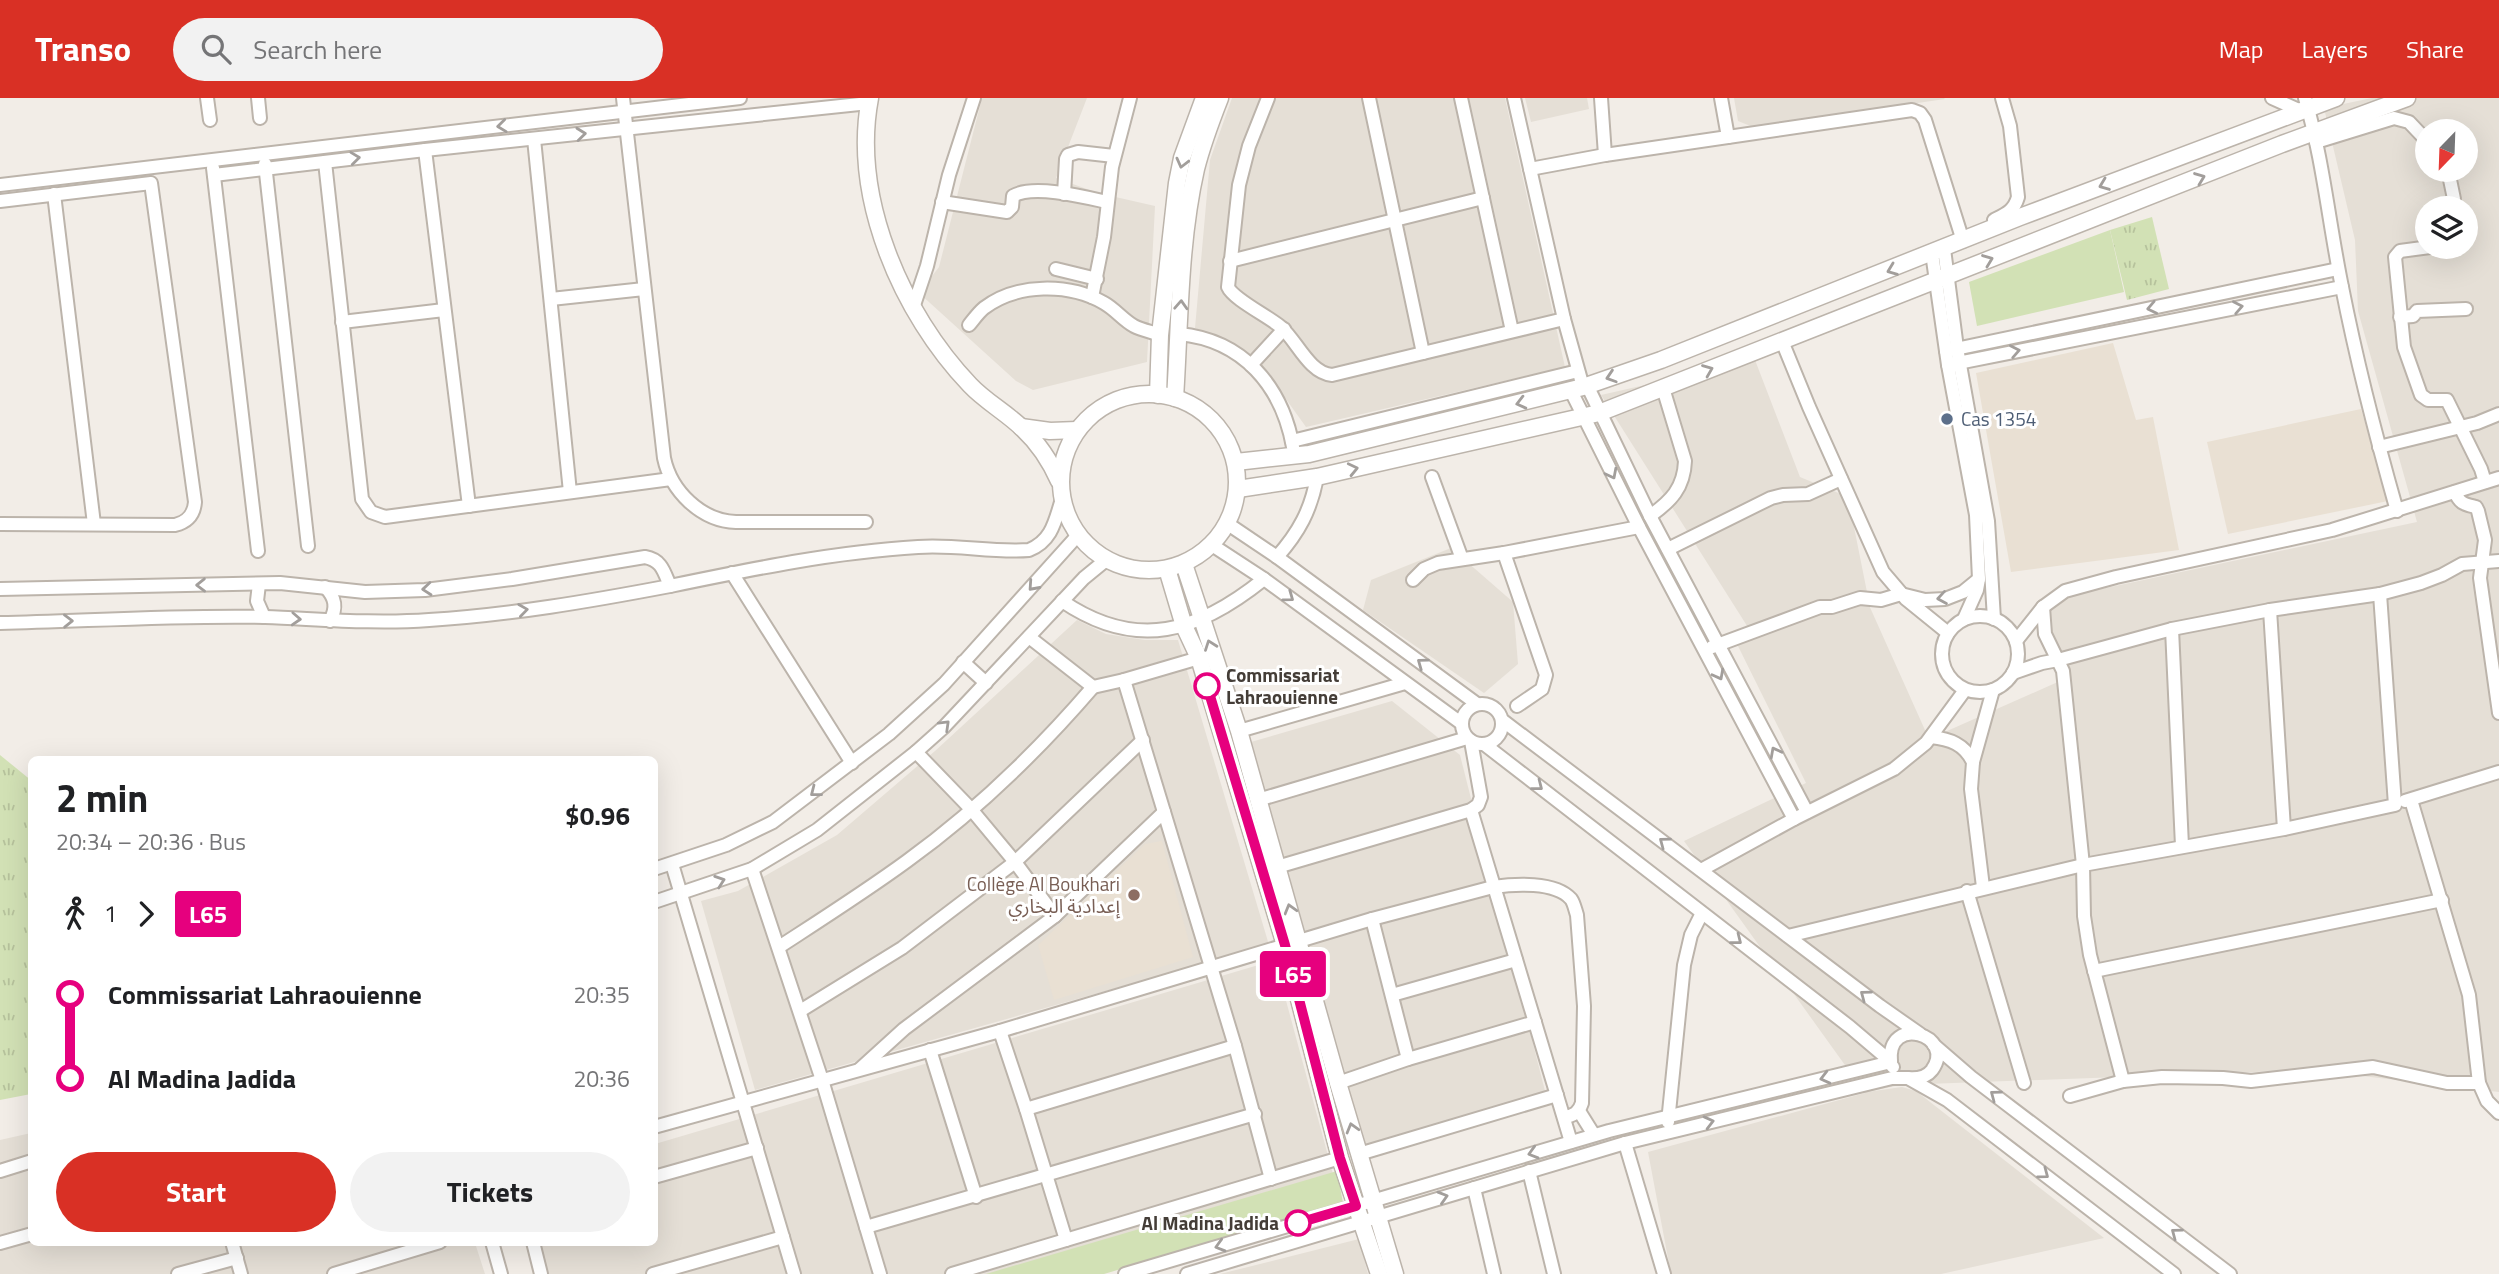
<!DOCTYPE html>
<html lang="en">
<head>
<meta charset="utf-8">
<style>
	:root { --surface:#fff; --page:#f2f2f2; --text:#202124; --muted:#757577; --accent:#d93025 }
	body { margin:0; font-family:"Titillium Web","Noto Sans Arabic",sans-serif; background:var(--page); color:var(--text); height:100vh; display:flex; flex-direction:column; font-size:26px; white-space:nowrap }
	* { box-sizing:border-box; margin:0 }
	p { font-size:23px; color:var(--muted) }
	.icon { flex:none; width:38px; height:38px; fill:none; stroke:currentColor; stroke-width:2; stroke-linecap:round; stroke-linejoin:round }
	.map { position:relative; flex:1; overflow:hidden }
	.panel { position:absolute; left:28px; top:658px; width:630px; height:490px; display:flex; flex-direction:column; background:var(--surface); border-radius:10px; box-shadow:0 7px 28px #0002 }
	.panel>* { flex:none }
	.badge { padding:0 14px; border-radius:5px; font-size:24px; line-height:46px }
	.needle { width:46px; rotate:203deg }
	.fabs { position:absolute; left:2415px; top:21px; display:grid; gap:14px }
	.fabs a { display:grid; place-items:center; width:63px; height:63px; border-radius:50%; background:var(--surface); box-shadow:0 7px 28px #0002; font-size:35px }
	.map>.badge { position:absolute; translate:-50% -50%; box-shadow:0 0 0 4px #fff }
	.legs { display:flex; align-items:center; gap:10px; height:77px; padding:0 28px; font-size:23px }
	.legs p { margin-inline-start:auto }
	.overview { display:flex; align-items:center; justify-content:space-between; height:119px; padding:0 28px }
	h1 { font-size:38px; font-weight:700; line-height:52px }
	.action { display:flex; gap:14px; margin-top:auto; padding:14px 28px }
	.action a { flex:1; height:80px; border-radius:42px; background:var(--accent); color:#fff; font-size:28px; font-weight:700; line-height:80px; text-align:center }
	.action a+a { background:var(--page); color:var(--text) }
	ul { padding:0 28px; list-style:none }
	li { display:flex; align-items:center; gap:24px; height:84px; font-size:26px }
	li i { display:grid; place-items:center; width:10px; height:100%; margin:0 9px; background:currentColor }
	li i::after { content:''; width:18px; height:18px; margin:-9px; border:5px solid; border-radius:50%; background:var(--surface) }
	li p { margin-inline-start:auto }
	li:first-child i { background:linear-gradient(#0000 50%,currentColor 0) }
	li:last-child i { background:linear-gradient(currentColor 50%,#0000 0) }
	header { display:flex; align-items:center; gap:42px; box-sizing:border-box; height:98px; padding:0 35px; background:var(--accent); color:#fff }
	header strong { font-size:33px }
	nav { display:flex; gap:38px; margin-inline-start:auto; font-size:24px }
	.search { width:490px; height:63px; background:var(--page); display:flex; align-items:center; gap:18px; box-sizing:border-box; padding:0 24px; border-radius:38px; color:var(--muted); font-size:26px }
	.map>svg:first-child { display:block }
</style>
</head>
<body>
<header>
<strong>Transo</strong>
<div class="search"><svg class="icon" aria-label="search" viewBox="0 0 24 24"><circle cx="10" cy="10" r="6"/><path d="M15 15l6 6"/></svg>Search here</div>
<nav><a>Map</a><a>Layers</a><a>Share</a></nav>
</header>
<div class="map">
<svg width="2499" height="1176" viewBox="0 0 2499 1176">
	<defs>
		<pattern id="grass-tufts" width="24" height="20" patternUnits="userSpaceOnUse" patternTransform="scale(1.75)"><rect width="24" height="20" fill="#d2e1b5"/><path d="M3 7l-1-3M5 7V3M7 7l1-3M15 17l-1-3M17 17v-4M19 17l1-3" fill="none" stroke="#b6c29c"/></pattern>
	</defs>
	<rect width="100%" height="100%" fill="#f2ede7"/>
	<!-- residential -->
	<g fill="#e5dfd6" fill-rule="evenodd">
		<polygon points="982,0 1087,0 1056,80 1098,95 1155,108 1147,264 1033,292 1016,283 919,195 939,169"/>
		<polygon points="1232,0 1505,0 1565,269 1306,329 1278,290 1246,256 1222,240 1195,230 1210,62"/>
		<polygon points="1525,0 1587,0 1589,11 1531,24"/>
		<polygon points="1734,0 1944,0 1945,1 1753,29 1738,23"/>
		<path d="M2372,0h127v994l-188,-22 -411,15 -33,7 35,-5 14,4 188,147 -163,36h-270l-23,-122 217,-59 -181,-252 122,-58 -71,-143 14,-11 -148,-234 154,-35 45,117 48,20 19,95 -3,2 65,145 131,-58 -20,-79 377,-80 -59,-211 -3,-71 -31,-132zM2427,33h39v39h-39zM2427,110h39v39h-39z"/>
		<polygon points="1451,450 1513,504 1518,566 1484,595 1363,512 1371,482"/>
		<polygon points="1077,522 1106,536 1145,542 1178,542 1269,847 755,992 701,803 738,793 837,737 935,653"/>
		<polygon points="1392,603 1460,657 1546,997 1364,1052 1251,644"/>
		<polygon points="1275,862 1333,1076 1003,1176 549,1176 539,1145 654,1144 655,1046"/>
		<polygon points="31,1035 32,1144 475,1145 485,1176 0,1176 0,1042"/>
		<polygon points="1359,1141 1368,1176 1220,1176"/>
	</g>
	<!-- education -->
	<g fill="#e9e0d3">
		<polygon points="2113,245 2136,322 2153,319 2179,452 2011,474 1976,275"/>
		<polygon points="2361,311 2388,403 2228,436 2207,344"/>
		<polygon points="1162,743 1193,859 1054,902 1038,847 1145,746"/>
	</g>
	<!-- grass -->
	<g fill="url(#grass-tufts)">
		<polygon points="2152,119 2169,191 2127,202 2110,132"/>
		<polygon points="0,657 32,683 31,996 0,1002"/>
	</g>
	<!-- green -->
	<g fill="#d2e1b5">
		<polygon points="2110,132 2124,194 1977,228 1969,184"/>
		<polygon points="1337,1073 1343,1105 1104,1176 986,1176"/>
	</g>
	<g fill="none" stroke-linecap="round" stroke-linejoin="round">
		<defs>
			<g id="minor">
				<polyline points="207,0 210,22"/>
				<polyline points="258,0 260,20"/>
				<path d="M623,0l41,360c7,33 37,63 72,64h130"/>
				<path d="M1268,0l-19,48 -10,39 -11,102c5,12 40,29 53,40 16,14 28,46 51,48l232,-56"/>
				<polyline points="1369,0 1423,255"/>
				<polyline points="1461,0 1512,233"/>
				<polyline points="1514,0 1564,221 1583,289"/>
				<polyline points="1601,0 1605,57"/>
				<polyline points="1721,0 1728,39"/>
				<polyline points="2272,0 2301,13"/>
				<path d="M2305,0c18,61 24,126 37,189 15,76 34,150 55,224"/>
				<polyline points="534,41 570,394"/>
				<polyline points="2316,44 2394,20 2409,24 2427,43"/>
				<polyline points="425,52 469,408"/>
				<polyline points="325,64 362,401 371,414 385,419 671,381"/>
				<polyline points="265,66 308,448"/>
				<polyline points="213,70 258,453"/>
				<polyline points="1530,71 1605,57 1912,12 1920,15 1925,22 1963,143"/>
				<polyline points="2448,72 2454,101"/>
				<polyline points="214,77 425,52 869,5"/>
				<polyline points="0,87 740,0"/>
				<polyline points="54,96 94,426"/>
				<polyline points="1064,96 1066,61 1068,57 1078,54 1114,58"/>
				<path d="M0,103l151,-18 44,319c-1,13 -8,20 -20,23l-175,-1"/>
				<path d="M942,104l65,10 5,-5 1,-11c20,-12 72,1 94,6"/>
				<path d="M1994,122c12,-6 20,-9 24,-23l-8,-71 -8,-28"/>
				<polyline points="2430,149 2400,153 2395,159 2404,249 2421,297 2428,302 2447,302 2481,371 2485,384"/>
				<polyline points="1944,151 1957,250 1988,423 1994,521"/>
				<polyline points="1932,155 1948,267 1976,417 1979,481 1977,492 1964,521"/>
				<polyline points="1230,163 1483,100"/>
				<polyline points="1056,171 1097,181"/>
				<polyline points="1092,199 1104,139 1112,69 1130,0"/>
				<polyline points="551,201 644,191"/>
				<polyline points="913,210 927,168 949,77 974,0"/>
				<polyline points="2400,219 2413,218 2417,213 2466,211"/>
				<polyline points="342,224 444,212"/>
				<path d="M969,227c5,-6 9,-12 15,-17 33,-25 85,-25 120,-5 11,6 19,17 30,23 8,4 18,6 26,9"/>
				<path d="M1179,236c64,6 103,52 114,113"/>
				<polyline points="1782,243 1809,309 1883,474 1906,501 1948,535"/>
				<polyline points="1946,253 2338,171"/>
				<polyline points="1251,267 1284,231"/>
				<polyline points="1948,267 2342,189"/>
				<polyline points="1587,287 1650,418 1807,714"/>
				<polyline points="1571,293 1639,429 1794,721"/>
				<polyline points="1292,343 1578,273"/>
				<polyline points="2379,349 2477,325 2499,316"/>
				<polyline points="1432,379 1462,461"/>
				<path d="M2455,394c5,12 9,12 21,15l2,4 7,29 -5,38 19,135"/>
				<path d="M1650,418c21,-15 34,-28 35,-55l-22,-73"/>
				<polyline points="1228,426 1277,459 1477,606"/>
				<polyline points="1212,447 1264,481 1461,625"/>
				<polyline points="1668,451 1771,400 1783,397 1808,396 1841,381"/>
				<polyline points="1504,455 1546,577 1542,591 1517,608"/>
				<path d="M1277,459c22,-25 34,-47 40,-80"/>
				<polyline points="732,475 852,665"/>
				<polyline points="1413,482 1424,471 1438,465 1504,455 1639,429"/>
				<polyline points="259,486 257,503 264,519"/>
				<path d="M670,488c82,-17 164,-34 248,-39 37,-3 75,6 111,3 23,-9 26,-29 33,-51"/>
				<path d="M325,489c11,11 12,21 5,34"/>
				<path d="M0,491l280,-6 85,9 60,-2 87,-11 133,-22c17,3 19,15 25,29 -79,15 -160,29 -241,34 -55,4 -109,-1 -164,-3 -88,-2 -177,4 -265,6"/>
				<path d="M1062,503c75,51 136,31 202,-22"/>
				<polyline points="2043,509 2045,536 2063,573 2083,767 2084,818 2090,857 2123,983"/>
				<polyline points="2270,512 2284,731"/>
				<circle cx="1980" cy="556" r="38"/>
				<polyline points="2172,531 2182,748"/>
				<polyline points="1029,539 1093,589 1124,582 1199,560"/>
				<polyline points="2016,543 2043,509 2065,493 2116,479 2332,432 2499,380"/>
				<polyline points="1712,549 1820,509 1832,509 1860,500 1881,502 1901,496 1925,502 1945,501 1963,494 1979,481"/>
				<polyline points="963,564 986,585"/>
				<polyline points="2013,575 2042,565 2058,562 2172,531 2270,512 2380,496 2421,485 2442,477 2462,466 2499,463"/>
				<polyline points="1124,582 1235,948 1271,1081"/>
				<circle cx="1482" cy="626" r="20"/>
				<polyline points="1502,622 1880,908 1920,936"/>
				<polyline points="1239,633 1405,585"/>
				<path d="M1931,639c19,2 33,7 42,25"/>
				<polyline points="1484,646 1850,929 1883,957 1893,969"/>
				<polyline points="916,654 971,711 1015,764 1055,818"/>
				<polyline points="1258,702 1467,640"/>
				<polyline points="2411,702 2469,897 2479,985 2487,1003 2499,1015"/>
				<polyline points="2405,703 2499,674"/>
				<polyline points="1471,712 1571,1044"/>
				<polyline points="672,766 794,1176"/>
				<polyline points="1277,769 1471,712 1478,707 1481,699 1471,643"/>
				<polyline points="654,771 726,747 773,724 889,636 944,586 1078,437"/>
				<polyline points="752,771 822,982 880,1176"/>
				<polyline points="1701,772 1794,721 1894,671 1926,645 1965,592"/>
				<polyline points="1983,789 1971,691 1973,664 1993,592"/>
				<polyline points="1967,793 2024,985"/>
				<polyline points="654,804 752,771 817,732 916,654 944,629 1084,480 1106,462"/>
				<polyline points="1372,821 1408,961"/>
				<polyline points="1788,838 2083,767 2284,731 2395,707 2380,496"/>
				<path d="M779,849c43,-28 87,-56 128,-86 69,-50 131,-110 186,-174"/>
				<polyline points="2094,873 2442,802"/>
				<polyline points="1392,897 1516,862"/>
				<polyline points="800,913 902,850 1015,764 1143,642"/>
				<polyline points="1000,933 1026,1011 1066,1142"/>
				<polyline points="1934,947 1971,979 2230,1176"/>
				<polyline points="930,952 976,1099"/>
				<path d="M1891,964c-5,-49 66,-27 41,8 -6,8 -15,9 -25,8"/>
				<polyline points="860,971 904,931 1055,818 1164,714"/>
				<polyline points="1338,985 1408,961 1535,924"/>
				<polyline points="2070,998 2123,983 2162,979 2223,980 2251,983 2373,969 2447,985 2479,985"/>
				<polyline points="1026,1011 1235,948"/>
				<polyline points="1579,1013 1594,1037"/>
				<polyline points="1668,1024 1684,867 1691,837 1702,815"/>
				<path d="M654,1029l346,-96 372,-112 121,-32c21,-3 62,-6 78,12 3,4 4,10 6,16l7,91 -2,97c-3,9 -8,13 -18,14"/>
				<polyline points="1625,1045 1664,1176"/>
				<polyline points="1359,1056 1557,997"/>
				<polyline points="0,1073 32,1063"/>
				<polyline points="1529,1073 1554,1176"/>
				<polyline points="654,1079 757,1050"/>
				<polyline points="1474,1090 1494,1176"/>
				<polyline points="866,1129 1255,1016"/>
				<polyline points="232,1144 241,1176"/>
				<polyline points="492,1144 501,1176"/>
				<polyline points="533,1144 541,1176"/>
				<polyline points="0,1145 32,1136"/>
				<polyline points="178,1176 237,1160"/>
				<polyline points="334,1176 440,1144"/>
				<polyline points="653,1176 783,1139"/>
				<polyline points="952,1176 1340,1060"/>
				<polyline points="1125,1176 1609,1033 1891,964"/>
				<polyline points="1187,1176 1625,1045 1892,980 1908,980 1947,1002 2174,1176"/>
			</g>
			<g id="tertiary">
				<path d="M870,0c-19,100 32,216 100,287 16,17 37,28 53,44 15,14 27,32 36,52"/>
				<circle cx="1149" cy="384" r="88"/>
				<polyline points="1158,297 1160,237 1177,85 1182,60 1204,0"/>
				<path d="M1175,300c5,-76 4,-154 21,-229 6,-24 15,-48 24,-71"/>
				<polyline points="1021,329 1050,333 1077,332"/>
				<polyline points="1236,364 1309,356 1583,289 1661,262 2020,119 2336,0"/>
				<polyline points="1238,391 1317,379 1599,315 2282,46 2407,0"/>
				<polyline points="1184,466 1239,633 1338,985 1395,1176"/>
				<polyline points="1167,471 1184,528 1199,560 1285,847 1340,1060 1379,1176"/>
			</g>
		</defs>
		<!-- minor casing -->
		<use href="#minor" stroke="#bcb4ab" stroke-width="16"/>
		<!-- tertiary casing -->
		<use href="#tertiary" stroke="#bcb4ab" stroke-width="19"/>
		<!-- minor -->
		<use href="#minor" stroke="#fff" stroke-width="12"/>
		<!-- tertiary -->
		<use href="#tertiary" stroke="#fff" stroke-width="16"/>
	</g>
	<!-- one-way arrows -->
	<defs><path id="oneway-chevron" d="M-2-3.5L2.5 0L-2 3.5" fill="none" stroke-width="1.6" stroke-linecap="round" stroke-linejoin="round" transform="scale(1.75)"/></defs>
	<g stroke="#a29e9b">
		<use href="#oneway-chevron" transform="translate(502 28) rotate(173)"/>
		<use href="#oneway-chevron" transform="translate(581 36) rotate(-6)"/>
		<use href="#oneway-chevron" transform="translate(355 60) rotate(-7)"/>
		<use href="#oneway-chevron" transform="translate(1182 65) rotate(104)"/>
		<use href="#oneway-chevron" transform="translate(2200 80) rotate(-21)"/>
		<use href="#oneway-chevron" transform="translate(2104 87) rotate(159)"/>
		<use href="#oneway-chevron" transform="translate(1988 162) rotate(-21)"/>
		<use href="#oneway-chevron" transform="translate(1892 172) rotate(159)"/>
		<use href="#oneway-chevron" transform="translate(1181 207) rotate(-87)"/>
		<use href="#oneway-chevron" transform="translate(2238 209) rotate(-11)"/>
		<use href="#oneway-chevron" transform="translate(2152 210) rotate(168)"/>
		<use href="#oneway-chevron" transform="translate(2015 253) rotate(-11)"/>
		<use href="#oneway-chevron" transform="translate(1708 272) rotate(-22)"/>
		<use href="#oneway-chevron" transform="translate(1611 279) rotate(162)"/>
		<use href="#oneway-chevron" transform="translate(1521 305) rotate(166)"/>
		<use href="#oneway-chevron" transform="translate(1353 371) rotate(-13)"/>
		<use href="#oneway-chevron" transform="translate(1612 376) rotate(63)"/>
		<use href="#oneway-chevron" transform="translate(201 487) rotate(179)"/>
		<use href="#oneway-chevron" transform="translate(1033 488) rotate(132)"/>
		<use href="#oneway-chevron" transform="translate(427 491) rotate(175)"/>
		<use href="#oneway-chevron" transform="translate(1289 499) rotate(36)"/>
		<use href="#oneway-chevron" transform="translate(1942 500) rotate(171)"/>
		<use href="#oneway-chevron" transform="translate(523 512) rotate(-8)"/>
		<use href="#oneway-chevron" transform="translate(296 521) rotate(3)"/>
		<use href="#oneway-chevron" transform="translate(68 523) rotate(-1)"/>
		<use href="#oneway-chevron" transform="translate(1210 547) rotate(-110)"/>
		<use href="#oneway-chevron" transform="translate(1422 565) rotate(-144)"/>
		<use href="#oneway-chevron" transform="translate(1719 577) rotate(62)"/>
		<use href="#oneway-chevron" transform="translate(945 627) rotate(-44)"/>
		<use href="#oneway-chevron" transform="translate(1775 654) rotate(-118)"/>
		<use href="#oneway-chevron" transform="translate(1538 688) rotate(38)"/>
		<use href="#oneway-chevron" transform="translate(815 694) rotate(142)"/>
		<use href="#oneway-chevron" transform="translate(1664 744) rotate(-143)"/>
		<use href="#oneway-chevron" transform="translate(720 783) rotate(-19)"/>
		<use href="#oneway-chevron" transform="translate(1290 811) rotate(-106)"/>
		<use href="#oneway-chevron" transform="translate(1737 842) rotate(38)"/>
		<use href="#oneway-chevron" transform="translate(1865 897) rotate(-143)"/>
		<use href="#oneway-chevron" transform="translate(1825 980) rotate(166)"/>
		<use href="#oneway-chevron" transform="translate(1995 997) rotate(-143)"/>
		<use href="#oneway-chevron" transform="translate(1709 1024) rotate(-14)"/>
		<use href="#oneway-chevron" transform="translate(1352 1030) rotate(-106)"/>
		<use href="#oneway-chevron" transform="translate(1533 1055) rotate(164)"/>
		<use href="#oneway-chevron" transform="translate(2044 1076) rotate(37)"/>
		<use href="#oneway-chevron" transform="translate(1443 1099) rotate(-17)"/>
		<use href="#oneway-chevron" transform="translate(2176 1135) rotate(-143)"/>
		<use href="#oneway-chevron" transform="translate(1220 1148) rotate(164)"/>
	</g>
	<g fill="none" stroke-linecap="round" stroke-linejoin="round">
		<defs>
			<polyline id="line-1" points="1207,588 1285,847 1340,1060 1356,1108 1298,1125"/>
		</defs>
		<!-- line-1 casing -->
		<use href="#line-1" stroke="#fff" stroke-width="16"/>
		<!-- line-1 -->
		<use href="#line-1" stroke="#e6007e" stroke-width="10"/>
	</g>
	<!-- markers -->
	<circle fill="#5c6f8a" stroke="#fff" stroke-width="2.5" cx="1947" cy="321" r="7"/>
	<g fill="#fff" stroke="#e6007e" stroke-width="3.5">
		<circle cx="1207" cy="588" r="12"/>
		<circle cx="1298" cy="1125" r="12"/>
	</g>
	<circle fill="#8d6e63" stroke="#fff" stroke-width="2.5" cx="1134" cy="797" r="7"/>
	<g text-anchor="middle" stroke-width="6" stroke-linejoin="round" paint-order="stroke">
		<!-- service labels -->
		<g font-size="19" fill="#4e5e75" stroke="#fff" text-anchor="start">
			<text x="1961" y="328">Cas 1354</text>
		</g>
		<!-- stop labels -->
		<g font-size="19" font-weight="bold" fill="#443d37" stroke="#fff" text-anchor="start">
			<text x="1226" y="584">Commissariat<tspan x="1226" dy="22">Lahraouienne</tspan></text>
			<text x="1279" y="1132" text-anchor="end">Al Madina Jadida</text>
		</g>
		<!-- education labels -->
		<g font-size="19" fill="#785e54" stroke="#fff" text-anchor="end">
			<text x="1120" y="793">Collège Al Boukhari<tspan x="1120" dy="22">إعدادية البخاري</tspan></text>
		</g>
	</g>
</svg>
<div class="fabs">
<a><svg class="needle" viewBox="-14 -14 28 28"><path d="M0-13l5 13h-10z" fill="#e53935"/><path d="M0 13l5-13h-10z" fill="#757577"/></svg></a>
<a><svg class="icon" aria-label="layers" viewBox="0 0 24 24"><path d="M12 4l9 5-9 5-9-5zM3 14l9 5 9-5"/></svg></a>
</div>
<b class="badge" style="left:1293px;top:876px;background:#e6007e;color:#fff">L65</b>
<section class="panel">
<div class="overview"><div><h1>2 min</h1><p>20:34 – 20:36 · Bus</p></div><b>$0.96</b></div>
<div class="legs"><svg class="icon" aria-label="walk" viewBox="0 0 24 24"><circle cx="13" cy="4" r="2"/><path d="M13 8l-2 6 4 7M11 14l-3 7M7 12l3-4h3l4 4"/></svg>1<svg class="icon" aria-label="forward" viewBox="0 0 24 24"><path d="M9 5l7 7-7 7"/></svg><b class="badge" style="background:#e6007e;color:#fff">L65</b></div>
<ul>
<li><i style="color:#e6007e"></i><b>Commissariat Lahraouienne</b><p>20:35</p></li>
<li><i style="color:#e6007e"></i><b>Al Madina Jadida</b><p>20:36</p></li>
</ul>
<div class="action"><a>Start</a><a>Tickets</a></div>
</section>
</div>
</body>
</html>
